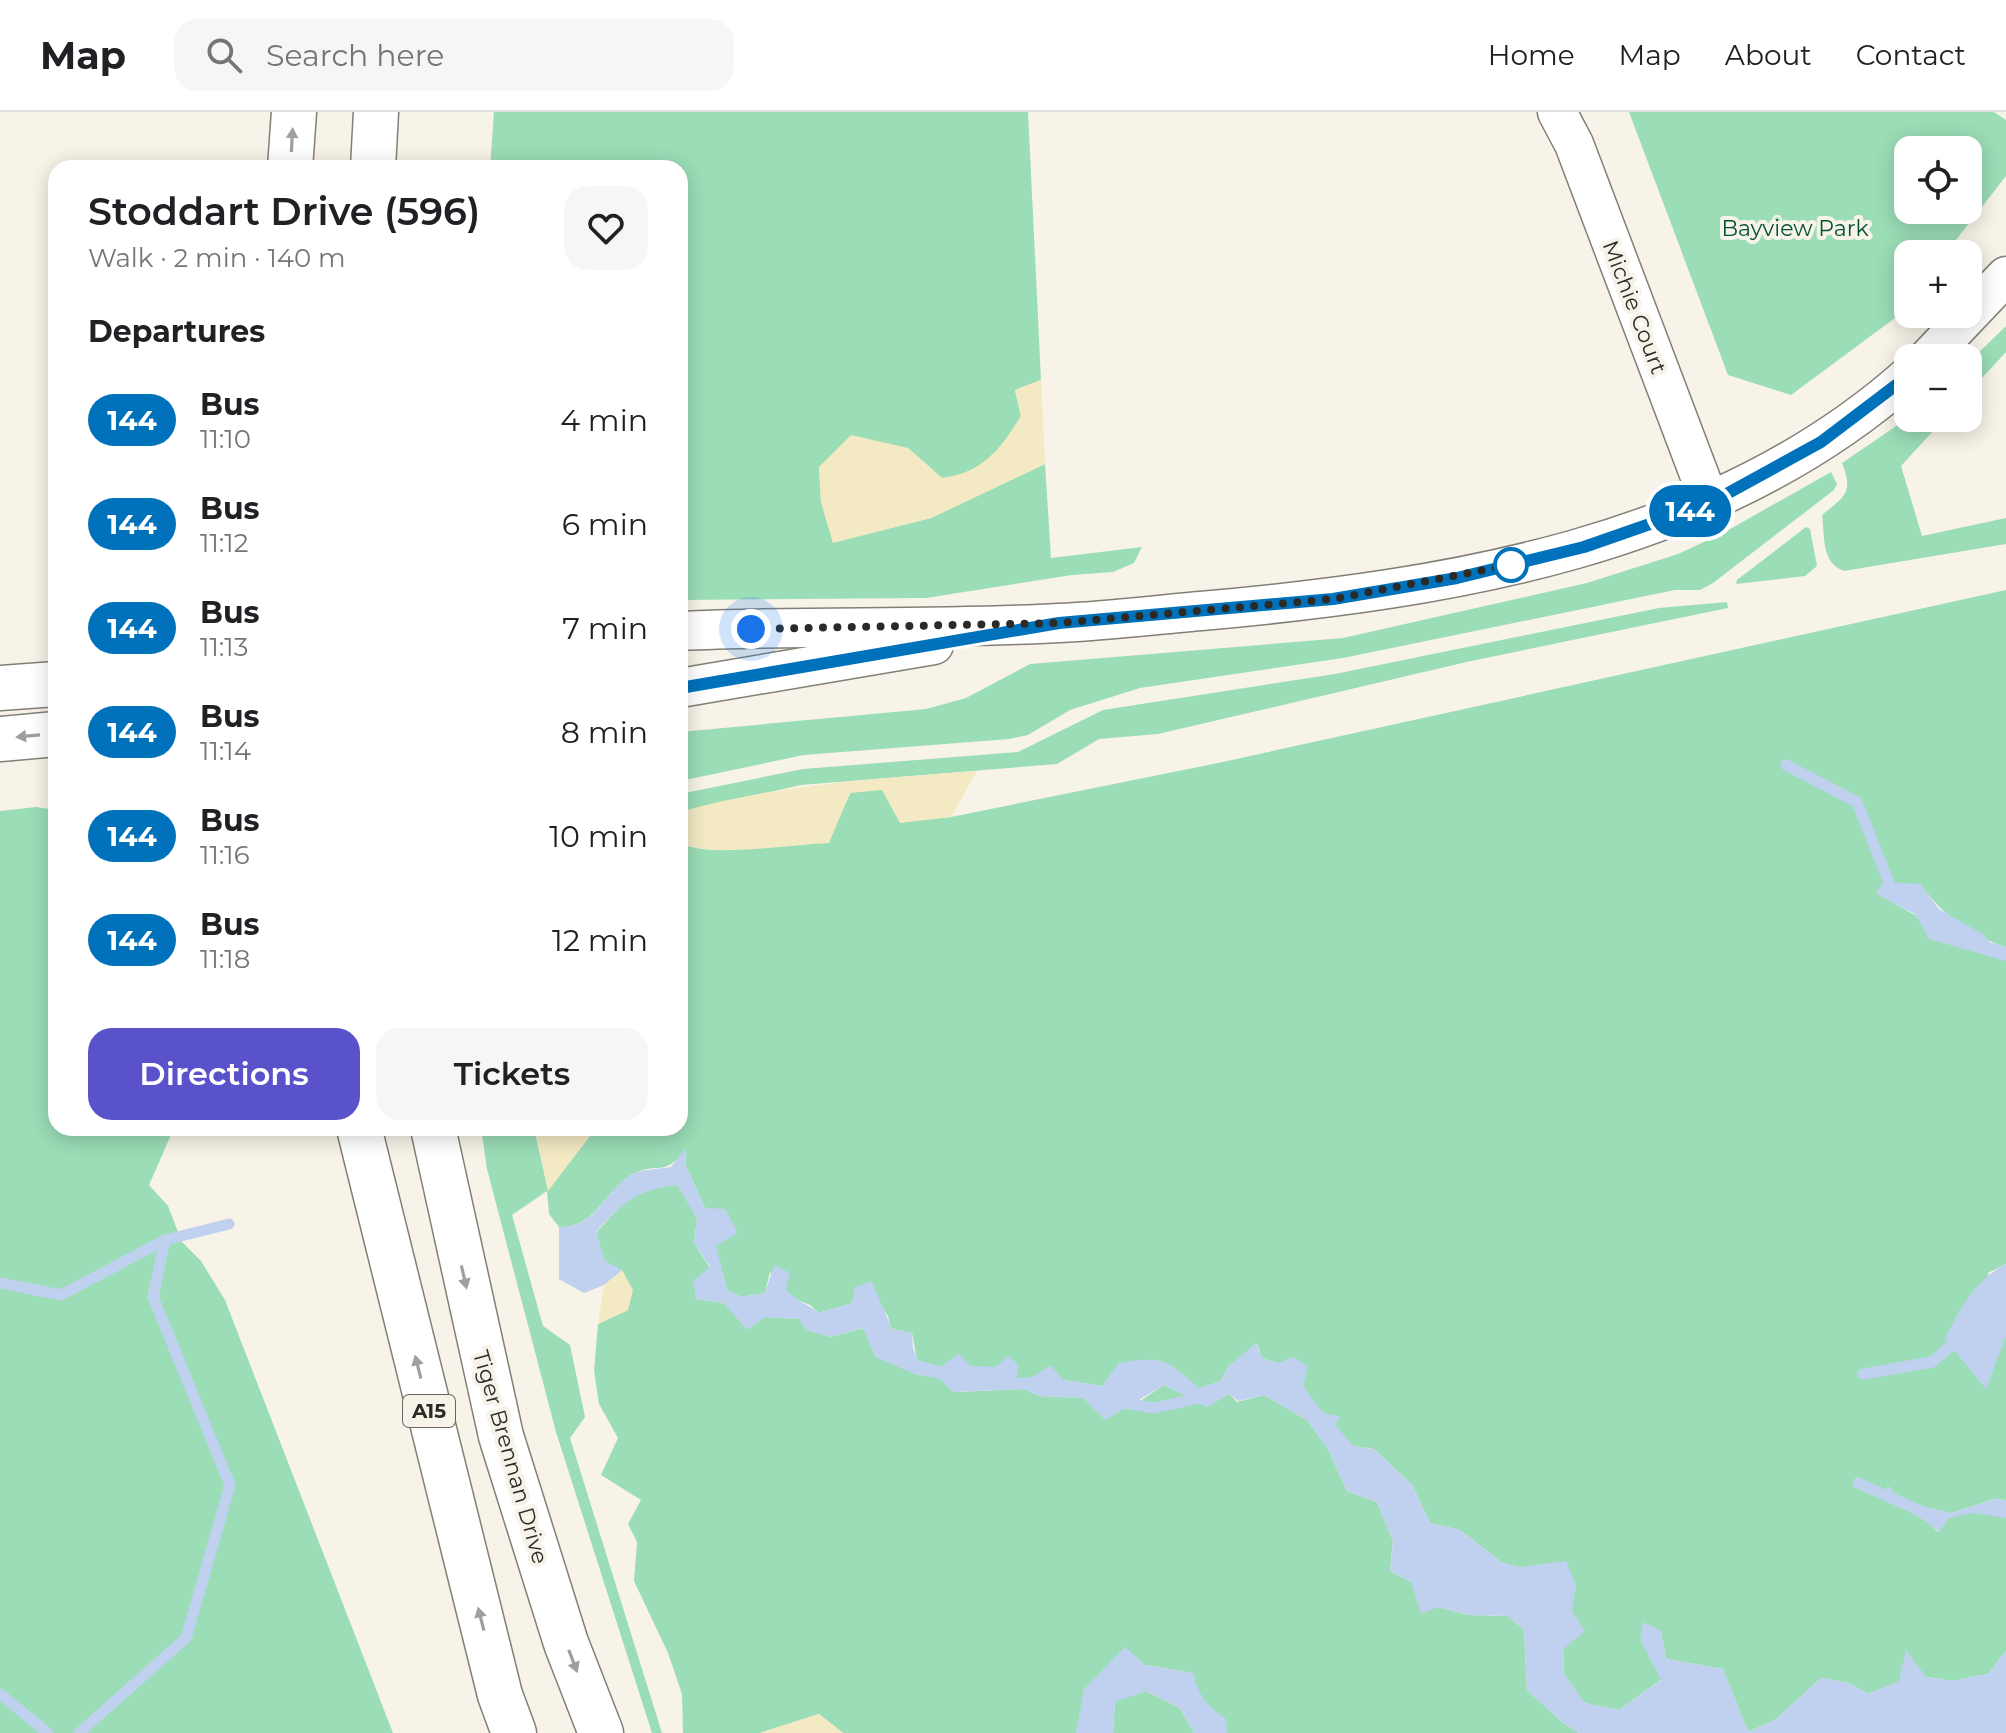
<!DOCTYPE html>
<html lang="en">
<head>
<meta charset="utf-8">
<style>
	:root { --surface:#fff; --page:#f6f6f6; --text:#202124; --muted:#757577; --line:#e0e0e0; --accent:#5a52ca }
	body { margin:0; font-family:Montserrat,sans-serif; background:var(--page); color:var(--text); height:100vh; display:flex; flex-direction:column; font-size:30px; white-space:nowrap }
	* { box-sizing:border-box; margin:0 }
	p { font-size:26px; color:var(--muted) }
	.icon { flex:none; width:44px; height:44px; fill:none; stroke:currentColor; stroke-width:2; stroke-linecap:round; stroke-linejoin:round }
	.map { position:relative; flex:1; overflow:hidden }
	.details { position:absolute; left:48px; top:48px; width:640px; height:976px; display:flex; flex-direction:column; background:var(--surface); border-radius:24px; box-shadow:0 4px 20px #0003 }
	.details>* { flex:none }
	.badge { padding:0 16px; border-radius:26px; font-size:28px; line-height:52px }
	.fabs { position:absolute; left:1894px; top:24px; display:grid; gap:16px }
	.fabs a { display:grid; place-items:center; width:88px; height:88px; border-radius:16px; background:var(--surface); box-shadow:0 4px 20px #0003; font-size:40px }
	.you { position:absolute; width:40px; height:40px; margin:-20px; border:6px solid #fff; border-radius:50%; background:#1a73e8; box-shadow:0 0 0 12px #1a73e833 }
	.map>.badge { position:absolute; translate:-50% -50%; box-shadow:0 0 0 4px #fff }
	h2 { padding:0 40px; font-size:30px; line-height:72px }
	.round { display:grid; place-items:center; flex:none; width:84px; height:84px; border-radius:24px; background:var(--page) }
	.headline { display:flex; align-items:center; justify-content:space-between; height:136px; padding:0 40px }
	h1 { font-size:38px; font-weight:600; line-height:60px }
	.cta { display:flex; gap:16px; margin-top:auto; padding:16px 40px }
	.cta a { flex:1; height:92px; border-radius:24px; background:var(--accent); color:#fff; font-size:32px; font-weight:600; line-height:92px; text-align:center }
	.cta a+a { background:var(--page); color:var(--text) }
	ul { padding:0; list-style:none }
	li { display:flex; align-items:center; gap:24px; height:104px; padding:0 40px }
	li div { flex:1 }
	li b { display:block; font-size:30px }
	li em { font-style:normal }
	li .badge { min-width:88px; font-weight:700; text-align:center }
	header { display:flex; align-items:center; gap:48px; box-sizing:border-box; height:112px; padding:0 40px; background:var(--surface); border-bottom:2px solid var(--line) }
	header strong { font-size:38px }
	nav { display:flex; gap:44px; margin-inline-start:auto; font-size:28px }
	.search { width:560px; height:72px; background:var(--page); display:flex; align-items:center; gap:20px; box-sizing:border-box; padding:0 28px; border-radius:24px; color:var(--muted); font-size:30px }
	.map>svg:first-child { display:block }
</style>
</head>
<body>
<header>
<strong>Map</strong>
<div class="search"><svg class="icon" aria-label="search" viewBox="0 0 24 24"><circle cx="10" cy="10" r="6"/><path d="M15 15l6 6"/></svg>Search here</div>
<nav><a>Home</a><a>Map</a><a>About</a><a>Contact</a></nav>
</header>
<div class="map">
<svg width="2006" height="1621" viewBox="0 0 2006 1621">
	<rect width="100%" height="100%" fill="#f7f3e8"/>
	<!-- green -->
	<g fill="#9bddb7" fill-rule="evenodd">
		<path d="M494,0h534l13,268 -26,10 6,26c-20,33 -38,57 -79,62l-34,-30 -89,19 2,35 12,40 98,-24 114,-54 6,94 91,-11 -8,16 -21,9 -41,3 -146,23 -246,2v-432h-190z"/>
		<path d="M1629,0h365l12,8v56l-61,78h-37v47l-13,17 -104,77 -63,-20zM1908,38h60v60h-60z"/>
		<polygon points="2006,214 2006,240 1968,281 1968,251"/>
		<path d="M1908,306h37l-44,48 21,70 84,-18v26l-162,27c-23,-8 -19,-35 -22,-56 23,-19 32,-22 20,-52z"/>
		<polygon points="1831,360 1837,372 1834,378 1713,471 1700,478 1675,478 1343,546 1140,576 1070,598 1028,623 1009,627 804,643 680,669 680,620 926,597 966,586 1030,552 1343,526 1587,471 1678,442 1723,421"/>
		<polygon points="1806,415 1810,417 1817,454 1805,464 1736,472 1737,468"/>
		<path d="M2006,478v357c-35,-10 -65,-34 -86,-63l-44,9 101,57 29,10v304l-18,9 18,63v164l-11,-1 -44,14 -24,-5 -4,2 -15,-3 -20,-21 13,22 23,9 14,15 11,-15 24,-5 33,5v134l-18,23 -35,7 -27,-4 -26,4 -32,13 -19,-11 -28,-5 -46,42 -27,12 -25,-63 -57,-10 -5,-28 1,48 -43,31 -35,-7 -20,-29 -1,-26 13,-62 -75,-24 -41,-32 -30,-7 -18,-38 -38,-36 -21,-3 -75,-83 -16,-5 -5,-14 -28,22 -8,15 -23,8 -87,-11 -9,8 -39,-6 -47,-2 -20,-11h-56l-23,-7 -5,-27 -21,-4 -3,-13 -10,-14 -25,1 -34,10 -9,-8 -17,-7 -23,-26 -5,21 -24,4 -14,-7 -22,-82 -19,-42 -1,-15c-22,26 -26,11 -50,22 -30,14 -38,56 -76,54l-10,-13 -2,-23 -35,24 31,111 27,19 15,72 -15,21 92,295h-10l-96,-301 -69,-263 -6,-41h53l14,62 48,-62h84v-284c52,17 106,-4 155,-20l16,-32 32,-3 18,33 50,-5 267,-54z"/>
		<polygon points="1727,490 1728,496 1471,549 1158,622 1099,627 1057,652 801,673 680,700 680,682 803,657 1018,640 1103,598 1335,562 1659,496"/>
		<polygon points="36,695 56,698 56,1016 174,1016 149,1073 168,1094 182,1130 201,1149 225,1188 393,1621 0,1621 0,699"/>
		<path d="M678,1071l19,36 -3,24 16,25 -13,31 26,4 42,14 34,2 31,18 34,-9 51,46 26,4 12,14 71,-3 16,7 43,2 45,11 36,-24 35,16 31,-7 7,8 27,-7 43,25 21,29 19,42 30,11 16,39 -3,30 25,13 23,23 31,8 39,1 16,14 3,60 35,32 17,11h-352l-2,-14c-19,-11 -28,-24 -32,-46l-48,-8 -69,68h-233l-24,-19 -59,19h-77l-1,-39 -14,-41 -34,-72 3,-39 -9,-18 13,-24 -40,-25 17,-37 -19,-34 -5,-33 4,-47 30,-14 -23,-47 -9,-30c26,-30 40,-45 82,-50z"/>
		<polygon points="1146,1579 1180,1596 1194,1621 1113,1621 1115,1586"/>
	</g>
	<!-- sand -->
	<g fill="#f3eac4">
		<path d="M1041,268l4,84 -114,54 -98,25 -12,-41 -2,-35 32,-32 57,13 34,30c40,-5 59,-29 79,-62l-6,-26z"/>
		<path d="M977,659l-26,46 -51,6 -18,-33 -32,3 -21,50c-44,2 -109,14 -149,1v-32c97,-28 197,-33 297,-41z"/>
		<polygon points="535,1016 596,1016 548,1079"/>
		<polygon points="622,1158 633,1178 628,1198 598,1212 604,1173"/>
		<polygon points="819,1602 843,1621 760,1621"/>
	</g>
	<!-- water -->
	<g fill="#c0d1f0">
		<polygon points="1883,770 1920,772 1939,797 1984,823 1989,830 2006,835 2006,849 1929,827 1915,802 1876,782"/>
		<path d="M685,1037l1,17 19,42 20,1 13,24 -22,13 11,44 14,7 24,-4 9,-28 16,8 -4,16c9,12 22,15 33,24l33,-10 3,-16 17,-6c5,17 15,31 19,48l21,4 1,15 5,12 22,7 19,-13 12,12 25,1 12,-11 10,8 -1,14 15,-1 19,-12 12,15 39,6 17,-23c45,-7 46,-4 80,25l22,-7 8,-15 27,-23 6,15 16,5 15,-6 15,9 -5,20 20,27 18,4 -7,7 19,22 21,3 38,36 18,38 30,7 41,32 19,5 46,-6 10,25 -4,25 13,20 -22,18 1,25 21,29 34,7 42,-30 -21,-41 3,-17 18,9 5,28 57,10 25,63 27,-12 46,-42 28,5 19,11 31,-13 7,-31 20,27 27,4 35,-7 18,-23v82h-427l-17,-11 -35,-32 -3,-60 -16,-14 -39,-1 -31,-8 -17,7 -10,-32 -21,-11 3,-30 -16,-39 -30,-11 -19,-42 -21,-29 -43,-25 -26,6 -8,-7 -23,13 -43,-22 -59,35 -22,-22 -43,-2 -16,-7 -71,3 -13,-13 -25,-5 -40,-17 -12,-29 -33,9 -24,-7 -7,-11 -34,-2 -18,13 -23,-27 -28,-4 -3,-18 17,-14 -16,-24 3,-24 -20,-34c-39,4 -55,18 -81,47l9,29 17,9 -18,15 -20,8 -25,-14v-52c38,2 46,-39 74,-53 10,-5 27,-5 38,-7z"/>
		<path d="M2006,1152v72l-20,53 -41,-50c14,-30 31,-60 61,-75z"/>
		<path d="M1887,1373l21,21 14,4 4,-3 25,6 44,-14 11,1v18l-33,-5 -24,5 -10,14c-19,-18 -33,-19 -52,-35z"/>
		<path d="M1125,1535l20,18 48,8c4,21 15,34 33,46l1,14h-33l-14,-25 -34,-17 -31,11 -2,31h-37l8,-44z"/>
	</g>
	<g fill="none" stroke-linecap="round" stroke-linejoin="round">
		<!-- stream -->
		<g stroke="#c0d1f0" stroke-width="11">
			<polyline points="1786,653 1857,690 1893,781"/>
			<polyline points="0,1171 61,1183 165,1128 229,1112"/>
			<polyline points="1863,1262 1932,1250 1960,1226"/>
			<polyline points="1120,1290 1154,1296 1209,1284"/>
			<polyline points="1858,1371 1934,1405"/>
			<polyline points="0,1582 48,1621"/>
			<polyline points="79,1621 186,1526 230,1373 153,1185 165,1128"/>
		</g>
		<defs>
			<g id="minor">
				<polyline points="1557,0 1574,32 1710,391"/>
				<polyline points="1928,246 2006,164"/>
				<path d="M680,519c126,-6 253,-1 379,-8 48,-2 95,-8 142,-12 247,-22 514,-64 707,-235"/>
				<polyline points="680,576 934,533"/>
			</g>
			<g id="major">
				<polyline points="290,56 294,0"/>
				<polyline points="373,56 376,0"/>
				<polyline points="0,576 56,572"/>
				<polyline points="0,627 56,622"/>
				<polyline points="359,1016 500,1583 514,1621"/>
				<polyline points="433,1016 501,1324 566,1531 601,1621"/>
			</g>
		</defs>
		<!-- minor casing -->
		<use href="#minor" stroke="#837f76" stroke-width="41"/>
		<!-- major casing -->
		<use href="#major" stroke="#837f76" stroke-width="47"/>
		<!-- minor -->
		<use href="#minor" stroke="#fff" stroke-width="38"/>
		<!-- major -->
		<use href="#major" stroke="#fff" stroke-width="44"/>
	</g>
	<!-- one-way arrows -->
	<defs><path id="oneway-solid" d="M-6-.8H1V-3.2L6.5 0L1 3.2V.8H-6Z" transform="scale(2)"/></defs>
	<g fill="#a09f9d">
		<use href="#oneway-solid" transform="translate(292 28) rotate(-87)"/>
		<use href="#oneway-solid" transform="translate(28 624) rotate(175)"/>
		<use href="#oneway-solid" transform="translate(464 1165) rotate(77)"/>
		<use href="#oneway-solid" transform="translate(418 1255) rotate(-104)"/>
		<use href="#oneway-solid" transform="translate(481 1507) rotate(-104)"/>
		<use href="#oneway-solid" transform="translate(573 1549) rotate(69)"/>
	</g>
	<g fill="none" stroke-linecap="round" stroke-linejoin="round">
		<defs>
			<polyline id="line" points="680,576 1059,511 1333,487 1457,466 1584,435 1710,391 1821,330 1908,264"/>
		</defs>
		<!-- line casing -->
		<use href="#line" stroke="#fff" stroke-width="18"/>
		<!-- line -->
		<use href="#line" stroke="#0072bc" stroke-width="12"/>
		<!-- walk -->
		<polyline stroke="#2c2a26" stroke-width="8" stroke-dasharray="0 14.4" points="751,517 1059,511 1333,487 1511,453"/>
	</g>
	<!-- markers -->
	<circle fill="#fff" stroke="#0072bc" stroke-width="4" cx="1511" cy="453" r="16"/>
	<g text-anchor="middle" stroke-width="8" stroke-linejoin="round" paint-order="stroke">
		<!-- shield labels -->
		<rect fill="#f7f3e8" stroke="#696660" stroke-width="2" x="403" y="1283" width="52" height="32" rx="6"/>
		<g font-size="20" font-weight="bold" fill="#2c2a26">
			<text x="429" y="1306">A15</text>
		</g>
		<!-- park labels -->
		<g font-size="22" fill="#025333" stroke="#f7f3e8">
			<text x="1795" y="124">Bayview Park</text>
		</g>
		<!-- street labels -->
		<g font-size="22" fill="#2c2a26" stroke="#f7f3e8">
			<text transform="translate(1635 195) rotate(69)" y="8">Michie Court</text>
			<text transform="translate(511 1345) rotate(74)" y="8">Tiger Brennan Drive</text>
		</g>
	</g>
</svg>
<div class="fabs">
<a><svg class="icon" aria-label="locate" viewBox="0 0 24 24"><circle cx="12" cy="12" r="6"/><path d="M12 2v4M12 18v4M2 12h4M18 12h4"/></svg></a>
<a>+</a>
<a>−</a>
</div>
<div class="you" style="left:751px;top:517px"></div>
<b class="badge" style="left:1690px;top:399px;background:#0072bc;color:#fff">144</b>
<section class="details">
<div class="headline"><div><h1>Stoddart Drive (596)</h1><p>Walk · 2 min · 140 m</p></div><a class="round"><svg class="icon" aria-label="heart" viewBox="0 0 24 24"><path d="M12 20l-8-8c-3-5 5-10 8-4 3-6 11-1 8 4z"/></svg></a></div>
<h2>Departures</h2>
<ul>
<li><span class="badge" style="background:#0072bc;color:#fff">144</span><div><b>Bus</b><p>11:10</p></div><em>4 min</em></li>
<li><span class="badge" style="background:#0072bc;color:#fff">144</span><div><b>Bus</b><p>11:12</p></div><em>6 min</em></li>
<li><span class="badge" style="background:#0072bc;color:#fff">144</span><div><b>Bus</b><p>11:13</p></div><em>7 min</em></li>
<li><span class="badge" style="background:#0072bc;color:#fff">144</span><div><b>Bus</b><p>11:14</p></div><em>8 min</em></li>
<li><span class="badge" style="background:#0072bc;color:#fff">144</span><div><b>Bus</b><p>11:16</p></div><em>10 min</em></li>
<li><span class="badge" style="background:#0072bc;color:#fff">144</span><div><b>Bus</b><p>11:18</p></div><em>12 min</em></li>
</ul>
<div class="cta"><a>Directions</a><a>Tickets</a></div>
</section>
</div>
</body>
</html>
